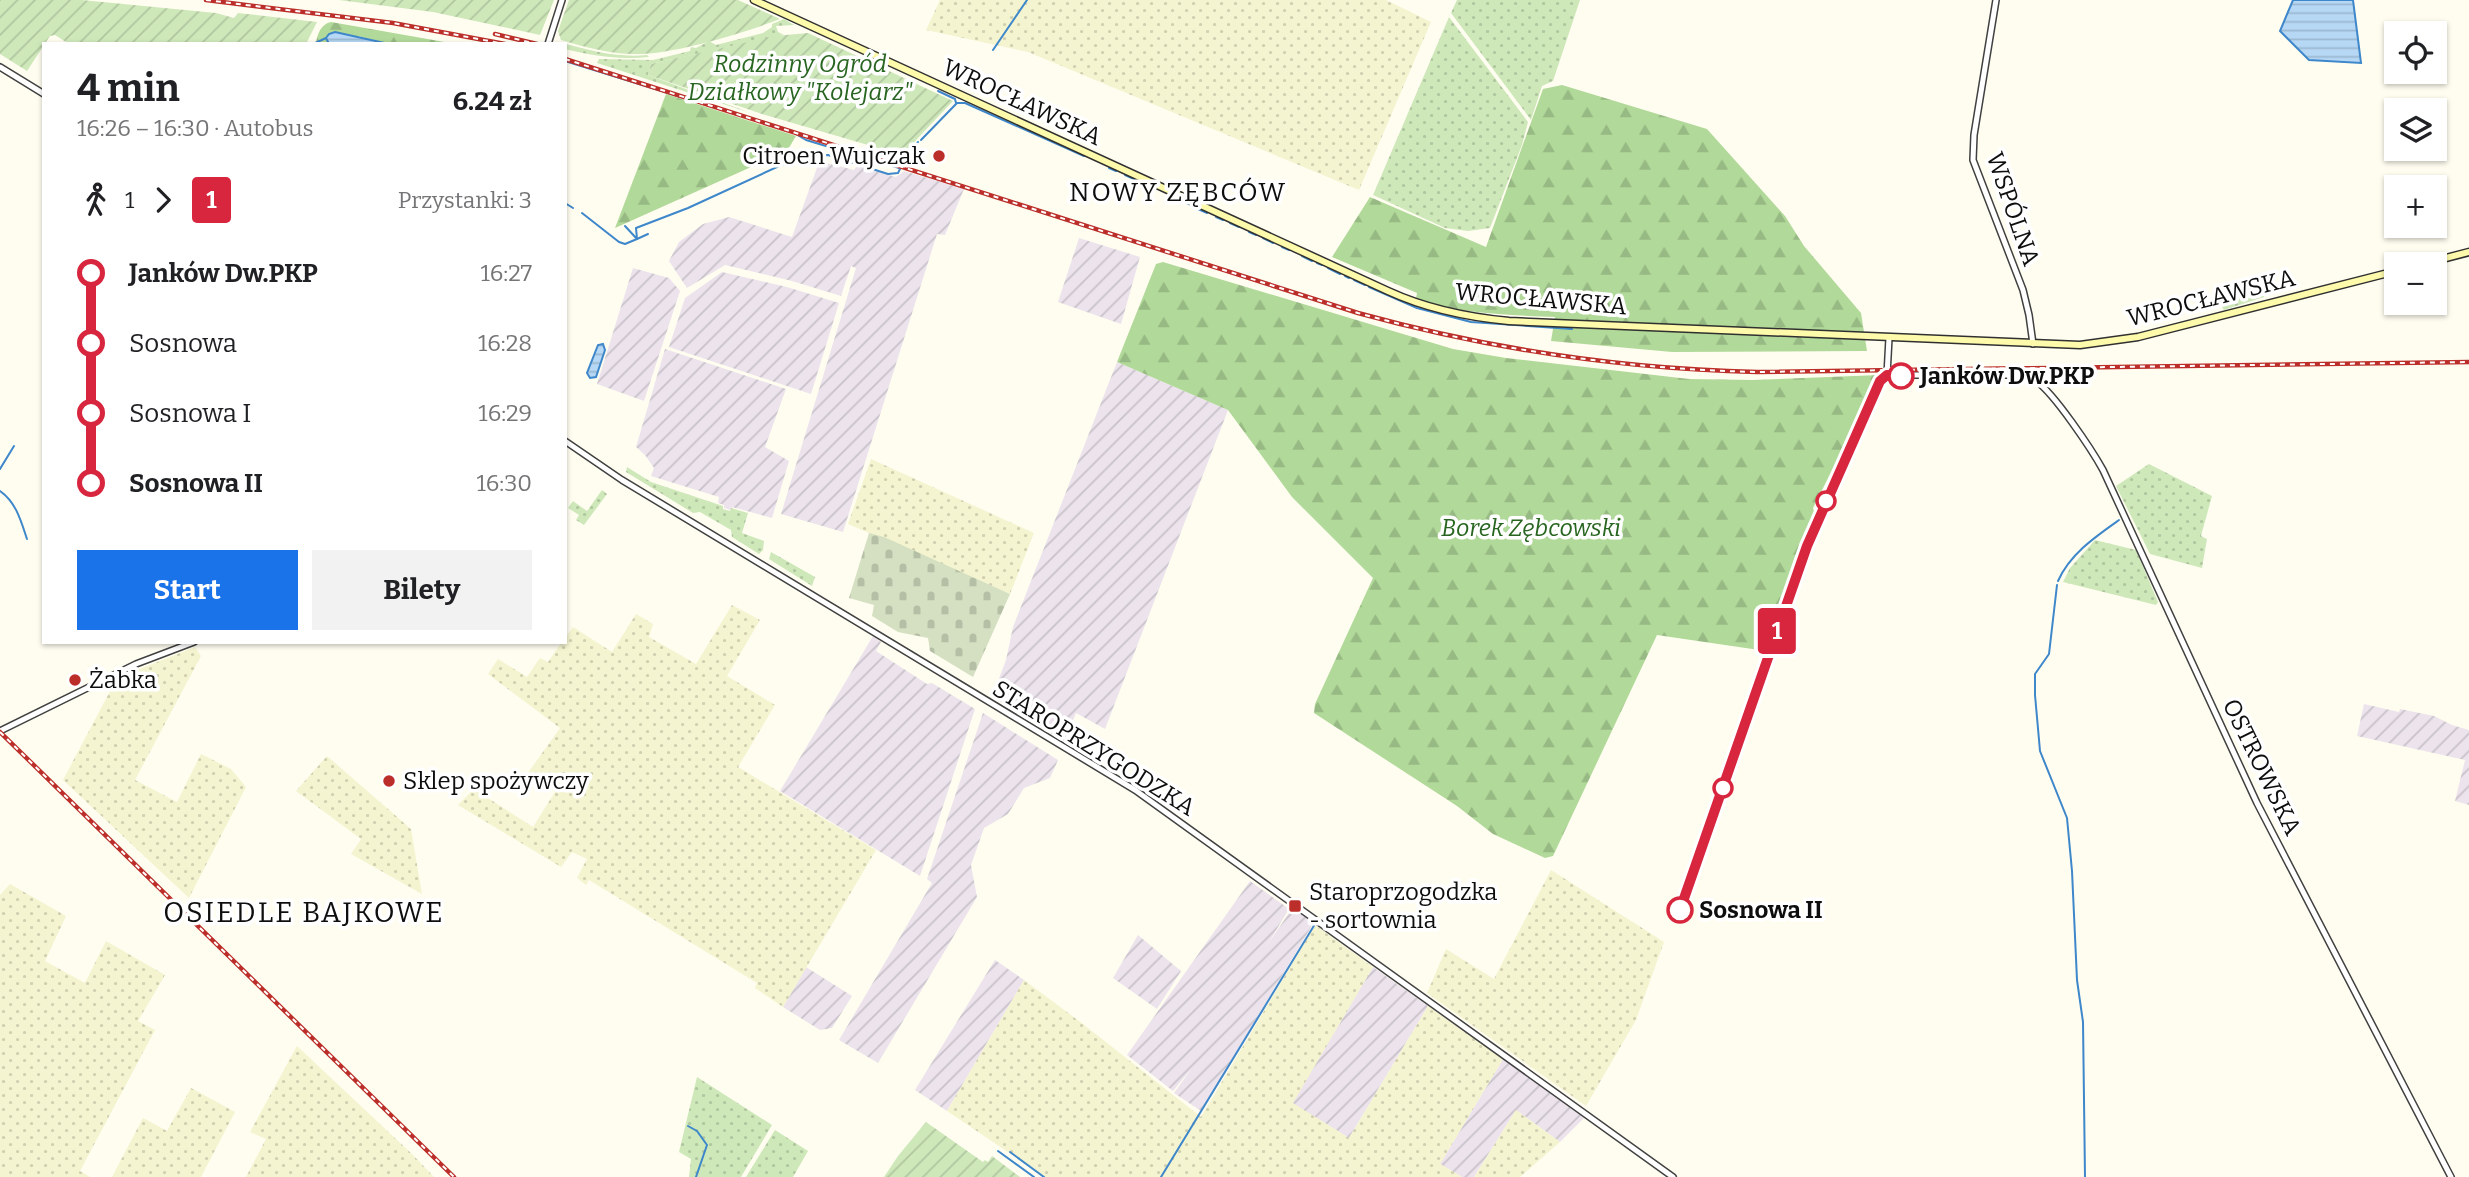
<!DOCTYPE html>
<html lang="pl">
<head>
<meta charset="utf-8">
<style>
	:root { --surface:#fff; --page:#f2f2f2; --text:#202124; --muted:#757577; --accent:#1a73e8 }
	body { margin:0; font-family:Bitter,serif; background:var(--page); color:var(--text); height:100vh; display:flex; flex-direction:column; font-size:26px; white-space:nowrap }
	* { box-sizing:border-box; margin:0 }
	p { font-size:23px; color:var(--muted) }
	.icon { flex:none; width:38px; height:38px; fill:none; stroke:currentColor; stroke-width:2; stroke-linecap:round; stroke-linejoin:round }
	.map { position:relative; flex:1; overflow:hidden }
	.side { position:absolute; left:42px; top:42px; width:525px; height:602px; display:flex; flex-direction:column; background:var(--surface); border-radius:0px; box-shadow:0 2px 5px #0004 }
	.side>* { flex:none }
	.badge { padding:0 14px; border-radius:5px; font-size:24px; line-height:46px }
	.controls { position:absolute; left:2384px; top:21px; display:grid; gap:14px }
	.controls a { display:grid; place-items:center; width:63px; height:63px; border-radius:0px; background:var(--surface); box-shadow:0 2px 5px #0004; font-size:35px }
	.map>.badge { position:absolute; translate:-50% -50%; box-shadow:0 0 0 4px #fff }
	.legs { display:flex; align-items:center; gap:10px; height:77px; padding:0 35px; font-size:23px }
	.legs p { margin-inline-start:auto }
	.headline { display:flex; align-items:center; justify-content:space-between; height:119px; padding:0 35px }
	h1 { font-size:38px; font-weight:700; line-height:52px }
	.primary-button { display:flex; gap:14px; margin-top:auto; padding:14px 35px }
	.primary-button a { flex:1; height:80px; border-radius:0px; background:var(--accent); color:#fff; font-size:28px; font-weight:700; line-height:80px; text-align:center }
	.primary-button a+a { background:var(--page); color:var(--text) }
	ul { padding:0 35px; list-style:none }
	li { display:flex; align-items:center; gap:24px; height:70px; font-size:26px }
	li i { display:grid; place-items:center; width:10px; height:100%; margin:0 9px; background:currentColor }
	li i::after { content:''; width:18px; height:18px; margin:-9px; border:5px solid; border-radius:50%; background:var(--surface) }
	li p { margin-inline-start:auto }
	li:first-child i { background:linear-gradient(#0000 50%,currentColor 0) }
	li:last-child i { background:linear-gradient(currentColor 50%,#0000 0) }
	.map>svg:first-child { display:block }
</style>
</head>
<body>
<div class="map">
<svg width="2469" height="1177" viewBox="0 0 2469 1177">
	<defs>
		<pattern id="industrial-furrows" width="10" height="10" patternUnits="userSpaceOnUse" patternTransform="scale(1.75)"><rect width="10" height="10" fill="#ece3ed"/><path d="M-1 1l2-2M0 10L10 0M9 11l2-2" fill="none" stroke="#c9c2ca"/></pattern>
		<pattern id="farmland-dots" width="8" height="8" patternUnits="userSpaceOnUse" patternTransform="scale(1.75)"><rect width="8" height="8" fill="#f4f4d0"/><path d="M2 2h.1M6 6h.1" fill="none" stroke="#d0d0b1" stroke-width="1.8" stroke-linecap="round"/></pattern>
		<pattern id="grass-dots" width="8" height="8" patternUnits="userSpaceOnUse" patternTransform="scale(1.75)"><rect width="8" height="8" fill="#cee8ba"/><path d="M2 2h.1M6 6h.1" fill="none" stroke="#b0c69f" stroke-width="1.8" stroke-linecap="round"/></pattern>
		<pattern id="forest-firs" width="22" height="20" patternUnits="userSpaceOnUse" patternTransform="scale(1.75)"><rect width="22" height="20" fill="#b1d999"/><path d="M5 1l3.5 6h-7zM16 11l3.5 6h-7z" fill="#97b983"/></pattern>
		<pattern id="cemetery-stones" width="16" height="16" patternUnits="userSpaceOnUse" patternTransform="scale(1.75)"><rect width="16" height="16" fill="#d4e0c1"/><path d="M2 7V4a2 2 0 0 1 4 0v3zM10 15v-3a2 2 0 0 1 4 0v3z" fill="#b5bfa5"/></pattern>
		<pattern id="garden-furrows" width="10" height="10" patternUnits="userSpaceOnUse" patternTransform="scale(1.75)"><rect width="10" height="10" fill="#cee8ba"/><path d="M-1 1l2-2M0 10L10 0M9 11l2-2" fill="none" stroke="#b0c69f"/></pattern>
		<pattern id="water-rules" width="6" height="5" patternUnits="userSpaceOnUse" patternTransform="scale(1.75)"><rect width="6" height="5" fill="#b6d8f5"/><path d="M0 2.5h6" fill="none" stroke="#9bb8d1"/></pattern>
	</defs>
	<rect width="100%" height="100%" fill="#fffdf0"/>
	<!-- industrial -->
	<g fill="url(#industrial-furrows)">
		<polygon points="823,162 854,170 857,166 896,177 904,171 964,189 945,235 937,234 843,532 781,514 856,268 851,266 841,296 792,281 725,265 687,288 669,261 679,242 703,224 729,217 792,237 818,165"/>
		<polygon points="1079,238 1140,257 1121,324 1058,302"/>
		<polygon points="633,268 669,278 680,291 644,401 597,384"/>
		<polygon points="722,272 787,287 839,303 811,394 669,347 685,298"/>
		<polygon points="665,349 786,389 765,447 789,461 772,518 732,507 730,510 724,508 724,505 718,503 719,497 651,476 654,468 645,455 636,447"/>
		<polygon points="1117,362 1228,410 1105,729 1076,713 1064,741 992,697 1006,660 1013,627"/>
		<polygon points="873,636 881,642 876,651 927,684 932,683 975,709 920,876 780,791"/>
		<polygon points="2364,704 2399,712 2400,709 2434,716 2452,725 2469,730 2469,805 2455,801 2465,760 2357,736"/>
		<polygon points="983,713 1058,760 1050,778 1024,788 1008,814 984,828 971,865 977,897 878,1063 839,1040 932,883 927,879"/>
		<polygon points="1250,881 1289,909 1266,947 1293,907 1313,924 1201,1111 1174,1093 1192,1068 1173,1091 1127,1055"/>
		<polygon points="1138,935 1181,971 1157,1009 1113,978"/>
		<polygon points="995,960 1024,980 947,1111 915,1090"/>
		<polygon points="806,967 852,996 832,1028 820,1030 783,1007"/>
		<polygon points="1373,967 1428,1006 1349,1138 1292,1103"/>
		<polygon points="1503,1059 1584,1118 1560,1142 1516,1110 1474,1177 1462,1177 1440,1164"/>
	</g>
	<!-- farmland -->
	<g fill="url(#farmland-dots)">
		<polygon points="940,0 1386,0 1431,22 1359,190 1028,52 926,30"/>
		<polygon points="871,459 1034,533 1010,594 848,524"/>
		<polygon points="732,605 760,620 727,676 775,705 738,767 876,850 783,1007 755,988 757,983 589,880 586,885 577,878 587,859 572,852 561,867 458,805 474,789 533,827 555,792 528,773 560,728 488,674 498,659 527,677 540,658 548,662 562,642 565,642 565,638 573,627 612,652 636,614 653,624 649,637 696,664"/>
		<polygon points="195,647 201,656 135,780 177,802 201,754 231,769 246,787 189,898 63,780 117,678"/>
		<polygon points="327,756 411,829 422,894 351,854 361,839 296,791"/>
		<polygon points="1551,870 1664,942 1636,1020 1586,1106 1427,993 1446,949 1494,979"/>
		<polygon points="10,884 66,916 45,961 85,983 106,941 165,975 138,1021 155,1030 80,1171 90,1177 0,1177 0,895"/>
		<polygon points="1315,925 1373,967 1293,1103 1349,1138 1428,1006 1503,1059 1440,1164 1462,1177 1045,1177 947,1111 1024,980 1083,1024 1201,1117"/>
		<polygon points="297,1046 413,1155 434,1177 246,1177 266,1139 250,1132"/>
		<polygon points="191,1088 235,1112 201,1177 112,1177 143,1118 167,1131"/>
		<polygon points="1516,1110 1560,1142 1520,1177 1474,1177"/>
	</g>
	<!-- grass -->
	<g fill="url(#grass-dots)">
		<polygon points="1457,0 1580,0 1553,81 1542,86 1531,120 1451,13"/>
		<polygon points="1449,17 1528,122 1522,145 1490,228 1468,231 1445,228 1373,195"/>
		<polygon points="784,19 794,25 776,26 778,32 784,35 651,64 648,75 751,113 597,63 599,59 653,60 690,51 691,47 696,48 709,41 716,45 763,33 772,27 772,24"/>
		<path d="M559,42c29,8 58,16 88,13l2,2c-30,3 -55,-1 -84,-8v-5h-7z"/>
		<polygon points="2258,280 2264,297 2224,310 2222,307 2233,290 2237,288 2241,291 2250,282"/>
		<polygon points="2149,464 2212,496 2201,536 2207,539 2202,568 2150,554 2116,486"/>
		<polygon points="627,467 651,482 723,506 723,509 730,511 731,508 748,513 742,533 764,541 763,550 759,554 732,537 731,530 700,512 693,513 626,472"/>
		<polygon points="602,490 607,494 584,525 576,520 579,515 568,508 573,501 587,511"/>
		<polygon points="2095,540 2136,550 2158,602 2156,605 2063,582 2070,568"/>
		<polygon points="771,552 815,577 812,586 769,559"/>
		<polygon points="697,1077 772,1125 741,1177 689,1177 691,1159 679,1152"/>
		<polygon points="775,1130 808,1151 793,1177 746,1177"/>
	</g>
	<!-- forest -->
	<g fill="url(#forest-firs)">
		<path d="M331,22l125,22h-67l-31,-8 -32,2 3,6h-13c1,-10 5,-20 15,-22z"/>
		<path d="M1562,85l145,44 78,87 19,30 57,67 6,38 -195,1 -121,-11 4,-24c-46,-2 -95,-3 -139,-18l1,-6 -85,-36 38,-60 116,50 57,-158z"/>
		<polygon points="666,94 796,136 787,151 615,228"/>
		<polygon points="1163,262 1453,349 1506,358 1689,379 1753,380 1880,375 1813,508 1815,516 1766,651 1657,635 1553,856 1545,858 1493,834 1457,806 1314,713 1315,704 1373,578 1292,497 1228,410 1117,362 1156,264"/>
	</g>
	<!-- cemetery -->
	<polygon fill="url(#cemetery-stones)" points="869,533 884,537 1010,594 973,677 930,651 928,638 898,632 872,616 874,605 849,598"/>
	<!-- garden -->
	<g fill="url(#garden-furrows)">
		<polygon points="0,0 82,0 216,13 234,18 238,13 317,22 306,44 69,44 55,35 50,36 27,71 0,54"/>
		<polygon points="339,0 554,0 540,35 433,12"/>
		<path d="M569,0h169l42,19c-36,14 -111,37 -149,35 -24,-1 -47,-7 -70,-14l-3,-9z"/>
		<polygon points="808,33 953,101 902,155 762,114 648,75 651,64 775,36"/>
		<polygon points="926,1122 983,1162 985,1160 988,1162 992,1156 1020,1177 884,1177 898,1156"/>
	</g>
	<!-- water -->
	<g fill="url(#water-rules)" stroke="#3e87ca" stroke-width="2">
		<polygon points="2293,0 2353,0 2361,63 2309,60 2280,31"/>
		<polygon points="335,32 389,44 329,44 326,38 329,34"/>
		<polygon points="603,344 605,350 596,377 590,378 587,373 598,345"/>
	</g>
	<g fill="none" stroke-linecap="round" stroke-linejoin="round">
		<!-- stream -->
		<g stroke="#3e87ca" stroke-width="2">
			<polyline points="313,44 326,38"/>
			<polyline points="993,50 1027,0"/>
			<polyline points="565,61 755,120 794,133 806,140 899,168"/>
			<polyline points="938,91 955,99 956,103 965,103 1084,156"/>
			<polyline points="921,140 957,103"/>
			<polyline points="902,160 918,142"/>
			<polyline points="1109,168 1116,171"/>
			<polyline points="1125,175 1134,179"/>
			<polyline points="1140,182 1148,185"/>
			<polyline points="1184,202 1191,205"/>
			<polyline points="565,203 573,208"/>
			<polyline points="1198,209 1207,213"/>
			<polyline points="582,213 619,242 625,244 637,239 636,228 688,208 801,156 828,155 888,174 898,173 900,169"/>
			<polyline points="1216,217 1223,220"/>
			<polyline points="1230,223 1239,227"/>
			<polyline points="625,226 637,239 648,234"/>
			<polyline points="1249,232 1256,235"/>
			<polyline points="1263,238 1273,243"/>
			<polyline points="1282,247 1289,250"/>
			<polyline points="1302,256 1312,261"/>
			<polyline points="1317,263 1322,265"/>
			<polyline points="1328,268 1340,274"/>
			<polyline points="1345,276 1349,278"/>
			<polyline points="1354,280 1365,285"/>
			<polyline points="1369,287 1417,308 1471,322 1572,329"/>
			<polyline points="0,469 14,446"/>
			<path d="M0,491c16,11 21,30 27,48"/>
			<path d="M2058,581c12,-27 37,-44 61,-61"/>
			<polyline points="2057,585 2049,654 2035,674 2035,695 2040,751 2067,818 2072,871 2077,980 2083,1022 2085,1177"/>
			<polyline points="688,1126 697,1131 707,1145 696,1177"/>
			<polyline points="998,1151 1034,1177"/>
			<polyline points="1010,1152 1044,1177"/>
			<polyline points="1161,1177 1315,924"/>
		</g>
		<defs>
			<g id="tertiary">
				<polyline points="1996,0 1974,135 1973,160 2023,290 2029,315 2033,344"/>
				<polyline points="548,44 562,0"/>
				<polyline points="0,67 44,94"/>
				<path d="M1889,338l-2,37h128c7,1 15,2 21,6 18,12 56,69 67,89l154,333 194,374"/>
				<polyline points="565,441 622,480 1135,790 1673,1177"/>
				<polyline points="0,731 136,664 194,642"/>
			</g>
			<g id="secondary">
				<path d="M754,0l634,291c39,18 78,26 121,30l571,24 58,-8 258,-66"/>
				<polyline points="2423,264 2469,252"/>
			</g>
		</defs>
		<!-- tertiary casing -->
		<use href="#tertiary" stroke="#414141" stroke-width="8"/>
		<!-- secondary casing -->
		<use href="#secondary" stroke="#303030" stroke-width="9"/>
		<!-- tertiary -->
		<use href="#tertiary" stroke="#fff" stroke-width="5"/>
		<!-- secondary -->
		<use href="#secondary" stroke="#fdfaac" stroke-width="6"/>
		<defs>
			<g id="rail">
				<polyline points="206,0 393,23 505,44"/>
				<polyline points="495,34 537,44"/>
				<path d="M565,59l793,254c131,36 263,56 399,59l712,-10"/>
				<polyline points="0,732 454,1177"/>
			</g>
		</defs>
		<!-- rail casing -->
		<use href="#rail" stroke="#bb2e29" stroke-width="4.5"/>
		<!-- rail -->
		<use href="#rail" stroke="#fff" stroke-width="2" stroke-dasharray="5" stroke-linecap="butt"/>
	</g>
	<g fill="none" stroke-linecap="round" stroke-linejoin="round">
		<defs>
			<polyline id="line-1" points="1680,910 1807,546 1880,381 1887,375 1901,376"/>
		</defs>
		<!-- line-1 casing -->
		<use href="#line-1" stroke="#fff" stroke-width="16"/>
		<!-- line-1 -->
		<use href="#line-1" stroke="#d7263d" stroke-width="10"/>
	</g>
	<!-- markers -->
	<g fill="#bb2e29" stroke="#fff" stroke-width="2.5">
		<circle cx="939" cy="156" r="7"/>
		<circle cx="75" cy="680" r="7"/>
		<circle cx="389" cy="781" r="7"/>
		<rect x="1288" y="899" width="14" height="14" rx="3.5"/>
	</g>
	<g fill="#fff" stroke="#d7263d" stroke-width="3.5">
		<circle cx="1901" cy="376" r="12"/>
		<circle cx="1826" cy="501" r="9"/>
		<circle cx="1723" cy="788" r="9"/>
		<circle cx="1680" cy="910" r="12"/>
	</g>
	<g text-anchor="middle" stroke-width="7" stroke-linejoin="round" paint-order="stroke">
		<!-- park labels -->
		<g font-size="24" font-style="italic" fill="#286520" stroke="#fff">
			<text x="800" y="72">Rodzinny Ogród<tspan x="800" dy="28">Działkowy "Kolejarz"</tspan></text>
			<text x="1531" y="536">Borek Zębcowski</text>
		</g>
		<!-- street labels -->
		<g font-size="24" fill="#0e0e0e" stroke="#fff">
			<text transform="translate(1022 102) rotate(25)" y="8">WROCŁAWSKA</text>
			<text transform="translate(2013 209) rotate(71)" y="8">WSPÓLNA</text>
			<text transform="translate(2211 298) rotate(-14)" y="8">WROCŁAWSKA</text>
			<text transform="translate(1541 299) rotate(5)" y="8">WROCŁAWSKA</text>
			<text transform="translate(1094 748) rotate(32)" y="8">STAROPRZYGODZKA</text>
			<text transform="translate(2262 767) rotate(64)" y="8">OSTROWSKA</text>
		</g>
		<!-- poi labels -->
		<g font-size="24" fill="#0e0e0e" stroke="#fff" text-anchor="start">
			<text x="925" y="164" text-anchor="end">Citroen Wujczak</text>
			<text x="89" y="688">Żabka</text>
			<text x="403" y="789">Sklep spożywczy</text>
			<text x="1309" y="900">Staroprzogodzka<tspan x="1309" dy="28">- sortownia</tspan></text>
		</g>
		<!-- stop labels -->
		<g font-size="24" font-weight="bold" fill="#0e0e0e" stroke="#fff" text-anchor="start">
			<text x="1920" y="384">Janków Dw.PKP</text>
			<text x="1699" y="918">Sosnowa II</text>
		</g>
		<!-- neighbourhood labels -->
		<g font-size="26" letter-spacing="2" fill="#0e0e0e" stroke="#fff">
			<text x="1178" y="201">NOWY ZĘBCÓW</text>
		</g>
		<!-- quarter labels -->
		<g font-size="28" letter-spacing="2" fill="#0e0e0e" stroke="#fff">
			<text x="304" y="922">OSIEDLE BAJKOWE</text>
		</g>
	</g>
</svg>
<div class="controls">
<a><svg class="icon" aria-label="locate" viewBox="0 0 24 24"><circle cx="12" cy="12" r="6"/><path d="M12 2v4M12 18v4M2 12h4M18 12h4"/></svg></a>
<a><svg class="icon" aria-label="layers" viewBox="0 0 24 24"><path d="M12 4l9 5-9 5-9-5zM3 14l9 5 9-5"/></svg></a>
<a>+</a>
<a>−</a>
</div>
<b class="badge" style="left:1777px;top:631px;background:#d7263d;color:#fff">1</b>
<section class="side">
<div class="headline"><div><h1>4 min</h1><p>16:26 – 16:30 · Autobus</p></div><b>6.24 zł</b></div>
<div class="legs"><svg class="icon" aria-label="walk" viewBox="0 0 24 24"><circle cx="13" cy="4" r="2"/><path d="M13 8l-2 6 4 7M11 14l-3 7M7 12l3-4h3l4 4"/></svg>1<svg class="icon" aria-label="forward" viewBox="0 0 24 24"><path d="M9 5l7 7-7 7"/></svg><b class="badge" style="background:#d7263d;color:#fff">1</b><p>Przystanki: 3</p></div>
<ul>
<li><i style="color:#d7263d"></i><b>Janków Dw.PKP</b><p>16:27</p></li>
<li><i style="color:#d7263d"></i><span>Sosnowa</span><p>16:28</p></li>
<li><i style="color:#d7263d"></i><span>Sosnowa I</span><p>16:29</p></li>
<li><i style="color:#d7263d"></i><b>Sosnowa II</b><p>16:30</p></li>
</ul>
<div class="primary-button"><a>Start</a><a>Bilety</a></div>
</section>
</div>
</body>
</html>
